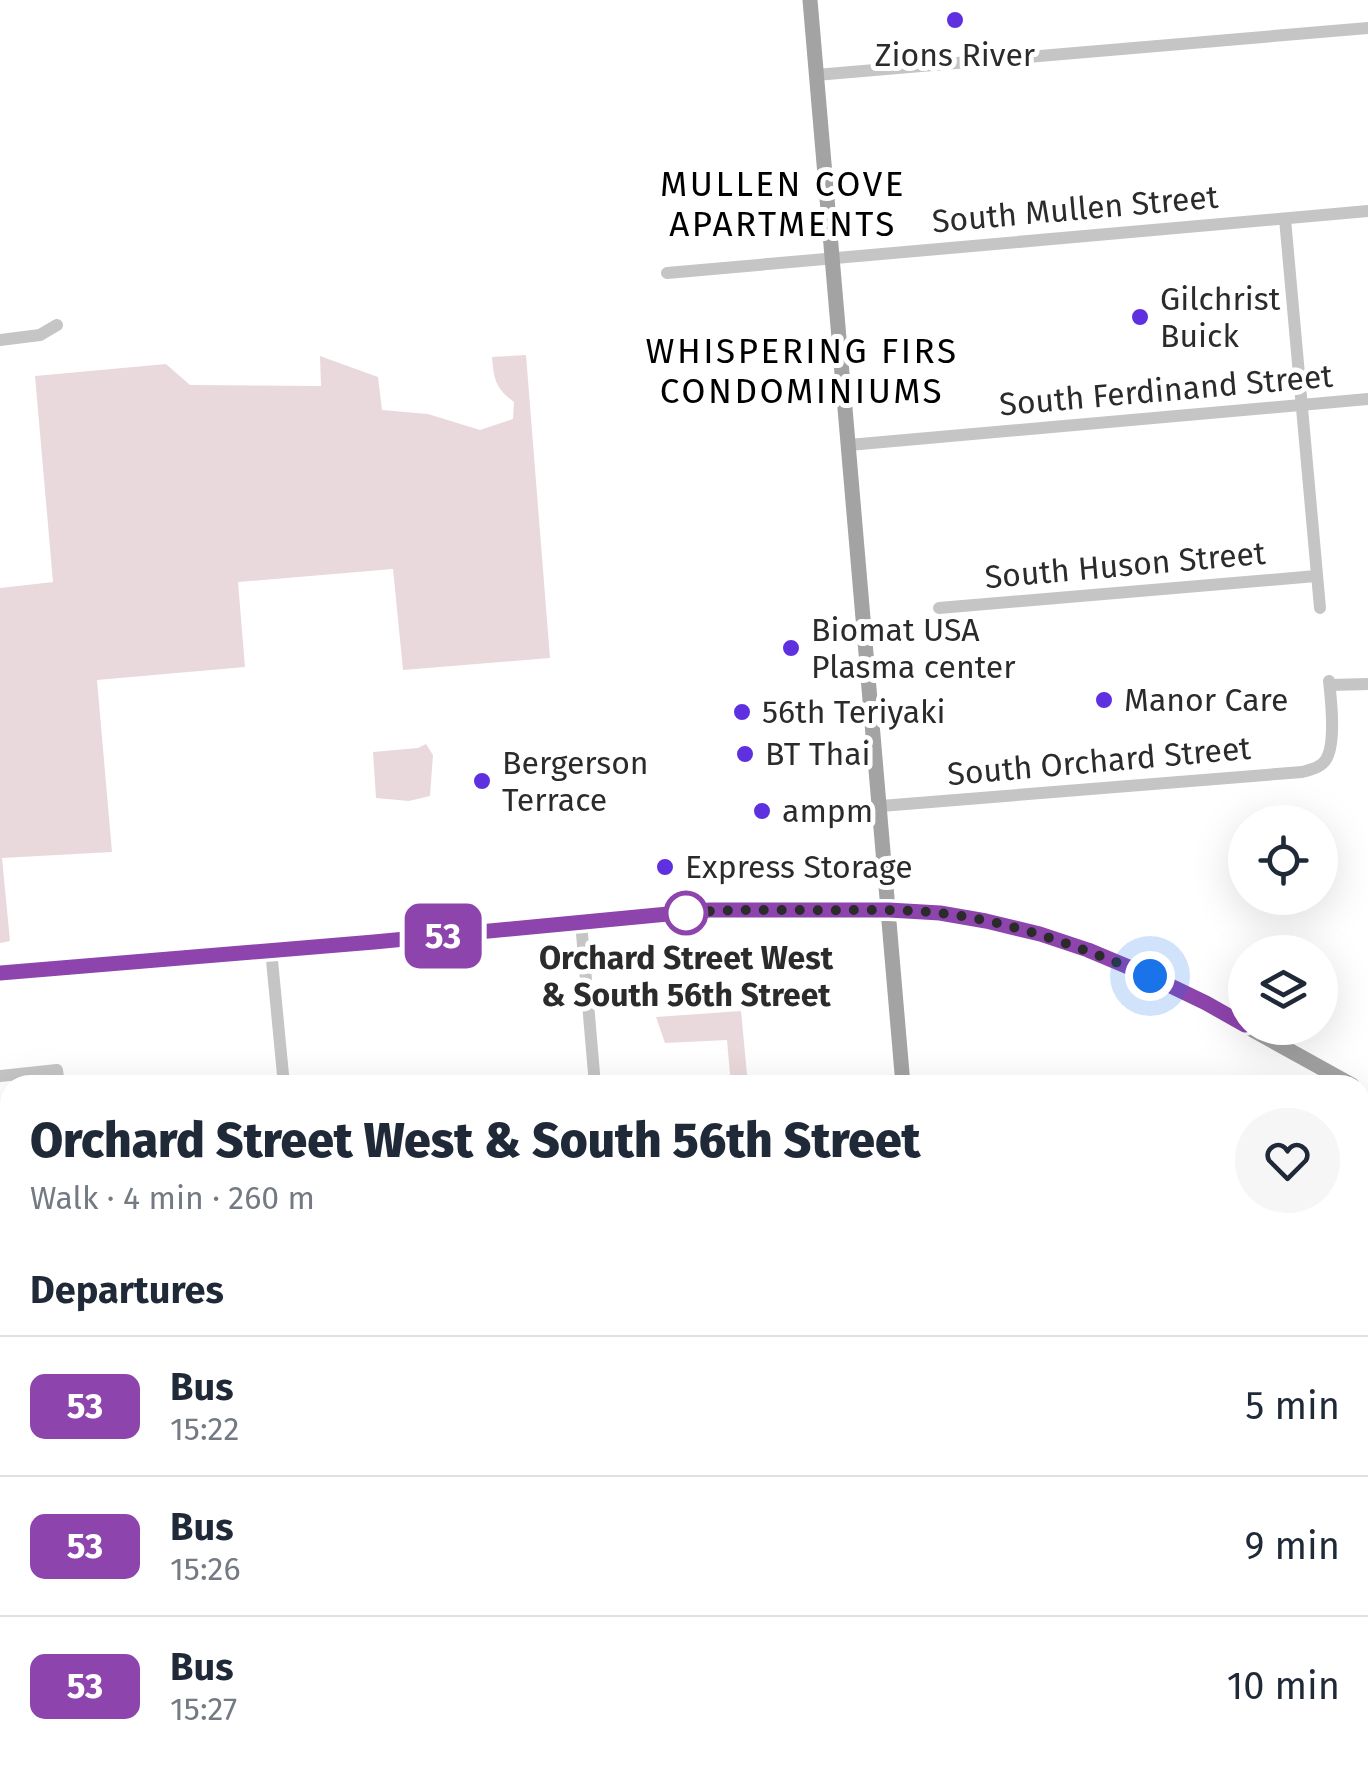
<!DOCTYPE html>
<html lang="en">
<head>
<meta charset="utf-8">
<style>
	:root { --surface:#fff; --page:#f6f6f7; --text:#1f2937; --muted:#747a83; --line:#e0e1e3 }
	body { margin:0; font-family:"Fira Sans",sans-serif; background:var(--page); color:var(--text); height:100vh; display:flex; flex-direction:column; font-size:38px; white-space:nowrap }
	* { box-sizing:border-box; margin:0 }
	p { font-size:32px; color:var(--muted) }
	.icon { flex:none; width:55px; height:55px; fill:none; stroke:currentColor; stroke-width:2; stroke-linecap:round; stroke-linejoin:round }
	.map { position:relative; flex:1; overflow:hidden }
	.side { position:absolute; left:0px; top:1075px; width:1370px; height:700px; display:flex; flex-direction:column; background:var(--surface); border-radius:30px 30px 0 0; box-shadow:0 10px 40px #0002 }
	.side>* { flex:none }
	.badge { padding:0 20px; border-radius:15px; font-size:35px; line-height:65px }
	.controls { position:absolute; left:1228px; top:805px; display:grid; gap:20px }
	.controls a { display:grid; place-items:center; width:110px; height:110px; border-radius:50%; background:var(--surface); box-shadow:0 10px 40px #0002; font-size:50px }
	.you { position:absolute; width:50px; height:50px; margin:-25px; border:8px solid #fff; border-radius:50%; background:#1a73e8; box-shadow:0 0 0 15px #1a73e833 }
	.map>.badge { position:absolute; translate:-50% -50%; box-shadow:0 0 0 5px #fff }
	h2 { padding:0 30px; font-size:38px; line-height:90px }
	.round { display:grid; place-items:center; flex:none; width:105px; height:105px; border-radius:52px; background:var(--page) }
	.headline { display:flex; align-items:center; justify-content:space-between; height:170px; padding:0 30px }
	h1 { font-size:48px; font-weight:800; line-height:75px }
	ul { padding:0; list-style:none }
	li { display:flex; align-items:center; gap:30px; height:140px; padding:0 30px; border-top:2px solid var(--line) }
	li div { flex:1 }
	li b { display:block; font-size:38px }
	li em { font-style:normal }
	li .badge { min-width:110px; font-weight:700; text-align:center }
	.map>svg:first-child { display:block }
</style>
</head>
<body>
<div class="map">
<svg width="1368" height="1775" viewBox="0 0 1368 1775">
	<rect width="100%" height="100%" fill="#fff"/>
	<!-- green -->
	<g fill="#e9d9dc">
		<path d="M526,355l24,303 -147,12 -10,-101 -155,13 7,85 -148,13 15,172 -110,6 8,83 -10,2v-355l53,-6 -18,-206 131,-12 24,21 131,1 -1,-30 58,21 4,33 46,4 52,16 33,-11 1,-17c-19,-14 -20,-23 -22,-45z"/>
		<polygon points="426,744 433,755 430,796 409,801 376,798 373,752 418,748"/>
		<polygon points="741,1011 748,1085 731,1085 727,1040 665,1043 656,1017"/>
		<polygon points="10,1439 10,1503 0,1503 0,1440"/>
		<polygon points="10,1545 10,1687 7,1691 10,1712 10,1765 57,1765 58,1775 12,1775 0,1760 0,1546"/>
		<polygon points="355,1765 498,1765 499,1775 356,1775"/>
		<polygon points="574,1765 853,1765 854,1774 572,1775"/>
	</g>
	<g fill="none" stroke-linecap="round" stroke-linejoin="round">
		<!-- minor -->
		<g stroke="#c5c5c5" stroke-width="12">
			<polyline points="816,75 1368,28"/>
			<polyline points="1285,219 1320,608"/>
			<polyline points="667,273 1368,211"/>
			<polyline points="0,340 40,335 57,325"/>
			<polyline points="849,445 1368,399"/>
			<polyline points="939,608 1316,576"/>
			<polyline points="1330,685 1368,684"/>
			<path d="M881,806l421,-34c8,-2 17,-4 22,-10 13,-14 7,-63 5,-81"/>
			<polyline points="581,922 595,1085"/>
			<polyline points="271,950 284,1085"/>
			<polyline points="0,1076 57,1070 59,1085"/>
			<polyline points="1135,1085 1149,1083 1168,1085"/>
			<polyline points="1360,1184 1368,1189"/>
			<polyline points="1360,1336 1368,1325"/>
			<polyline points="0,1367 10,1366"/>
			<polyline points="1360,1554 1368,1553"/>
			<polyline points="1360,1661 1368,1660"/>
			<polyline points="345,1765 346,1775"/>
			<polyline points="1286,1765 1287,1775"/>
			<polyline points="893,1775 909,1775"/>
		</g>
		<!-- major -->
		<g stroke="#a3a3a3" stroke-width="15">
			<polyline points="810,0 903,1085"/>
			<path d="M0,973c166,-14 331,-27 497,-43 77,-7 156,-19 233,-21 31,-1 61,1 91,1 40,0 81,-2 121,3 107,15 210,59 303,112"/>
			<polyline points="1249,1028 1352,1085"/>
			<polyline points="959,1765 960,1775"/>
			<polyline points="975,1765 976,1775"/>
		</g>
	</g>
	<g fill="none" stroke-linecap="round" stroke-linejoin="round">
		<defs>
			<polyline id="line" points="0,973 374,942 710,910 889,910 940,913 986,921 1040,934 1088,950 1150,976 1206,1003 1245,1025"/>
		</defs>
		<!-- line casing -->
		<use href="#line" stroke="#fff" stroke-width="22"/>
		<!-- line -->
		<use href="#line" stroke="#8e44ad" stroke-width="15"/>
		<!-- walk -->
		<path stroke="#2b2b2b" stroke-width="10" stroke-dasharray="0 18" d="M686,913l-6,1c41,-5 81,-4 122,-4 46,1 92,-2 137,3 74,8 143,35 211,63"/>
	</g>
	<!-- markers -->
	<g fill="#5e30e0" stroke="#fff" stroke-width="4">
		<circle cx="955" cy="20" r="10"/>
		<circle cx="1140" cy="317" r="10"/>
		<circle cx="791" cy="648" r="10"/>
		<circle cx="1104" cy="700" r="10"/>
		<circle cx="742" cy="712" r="10"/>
		<circle cx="745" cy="754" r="10"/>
		<circle cx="482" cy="781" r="10"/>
		<circle cx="762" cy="811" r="10"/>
		<circle cx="665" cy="867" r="10"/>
	</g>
	<circle fill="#fff" stroke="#8e44ad" stroke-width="5" cx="686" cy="913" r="20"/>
	<g text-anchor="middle" stroke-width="10" stroke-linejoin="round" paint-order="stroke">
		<!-- poi labels -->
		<g font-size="32" fill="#2b2b2b" stroke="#fff" text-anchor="start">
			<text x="955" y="66" text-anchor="middle">Zions River</text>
			<text x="1160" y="310">Gilchrist<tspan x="1160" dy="37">Buick</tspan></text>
			<text x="811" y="641">Biomat USA<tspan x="811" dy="37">Plasma center</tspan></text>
			<text x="1124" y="711">Manor Care</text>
			<text x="762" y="723">56th Teriyaki</text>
			<text x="765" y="765">BT Thai</text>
			<text x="502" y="774">Bergerson<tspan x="502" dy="37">Terrace</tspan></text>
			<text x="782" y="822">ampm</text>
			<text x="685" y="878">Express Storage</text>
		</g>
		<!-- street labels -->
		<g font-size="32" fill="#2b2b2b" stroke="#fff">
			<text transform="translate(1075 209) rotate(-5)" y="11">South Mullen Street</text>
			<text transform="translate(1166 390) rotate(-5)" y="11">South Ferdinand Street</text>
			<text transform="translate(1125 565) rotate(-5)" y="11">South Huson Street</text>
			<text transform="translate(1099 761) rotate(-5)" y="11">South Orchard Street</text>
		</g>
		<!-- stop labels -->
		<g font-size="32" font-weight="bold" fill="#2b2b2b" stroke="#fff">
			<text x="686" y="969">Orchard Street West<tspan x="686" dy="37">&amp; South 56th Street</tspan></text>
		</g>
		<!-- neighbourhood labels -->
		<g font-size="35" letter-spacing="2.5" fill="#000" stroke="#fff">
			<text x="783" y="196">MULLEN COVE<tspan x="783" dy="40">APARTMENTS</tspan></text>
			<text x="802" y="363">WHISPERING FIRS<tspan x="802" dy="40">CONDOMINIUMS</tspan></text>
		</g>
	</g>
</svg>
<div class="controls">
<a><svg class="icon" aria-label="locate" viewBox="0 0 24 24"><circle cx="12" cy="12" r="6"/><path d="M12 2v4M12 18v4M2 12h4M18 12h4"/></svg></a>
<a><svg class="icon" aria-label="layers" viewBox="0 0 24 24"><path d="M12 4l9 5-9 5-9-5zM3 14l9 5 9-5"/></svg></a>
</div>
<div class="you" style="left:1150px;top:976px"></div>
<b class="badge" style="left:443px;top:936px;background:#8e44ad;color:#fff">53</b>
<section class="side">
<div class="headline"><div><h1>Orchard Street West &amp; South 56th Street</h1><p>Walk · 4 min · 260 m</p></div><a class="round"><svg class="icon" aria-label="heart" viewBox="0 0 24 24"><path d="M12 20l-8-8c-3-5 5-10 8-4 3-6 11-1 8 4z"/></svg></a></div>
<h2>Departures</h2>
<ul>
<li><span class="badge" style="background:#8e44ad;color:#fff">53</span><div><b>Bus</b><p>15:22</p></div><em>5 min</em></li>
<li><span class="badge" style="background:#8e44ad;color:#fff">53</span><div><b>Bus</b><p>15:26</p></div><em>9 min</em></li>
<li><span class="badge" style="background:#8e44ad;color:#fff">53</span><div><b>Bus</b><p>15:27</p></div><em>10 min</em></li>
</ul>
</section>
</div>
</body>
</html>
